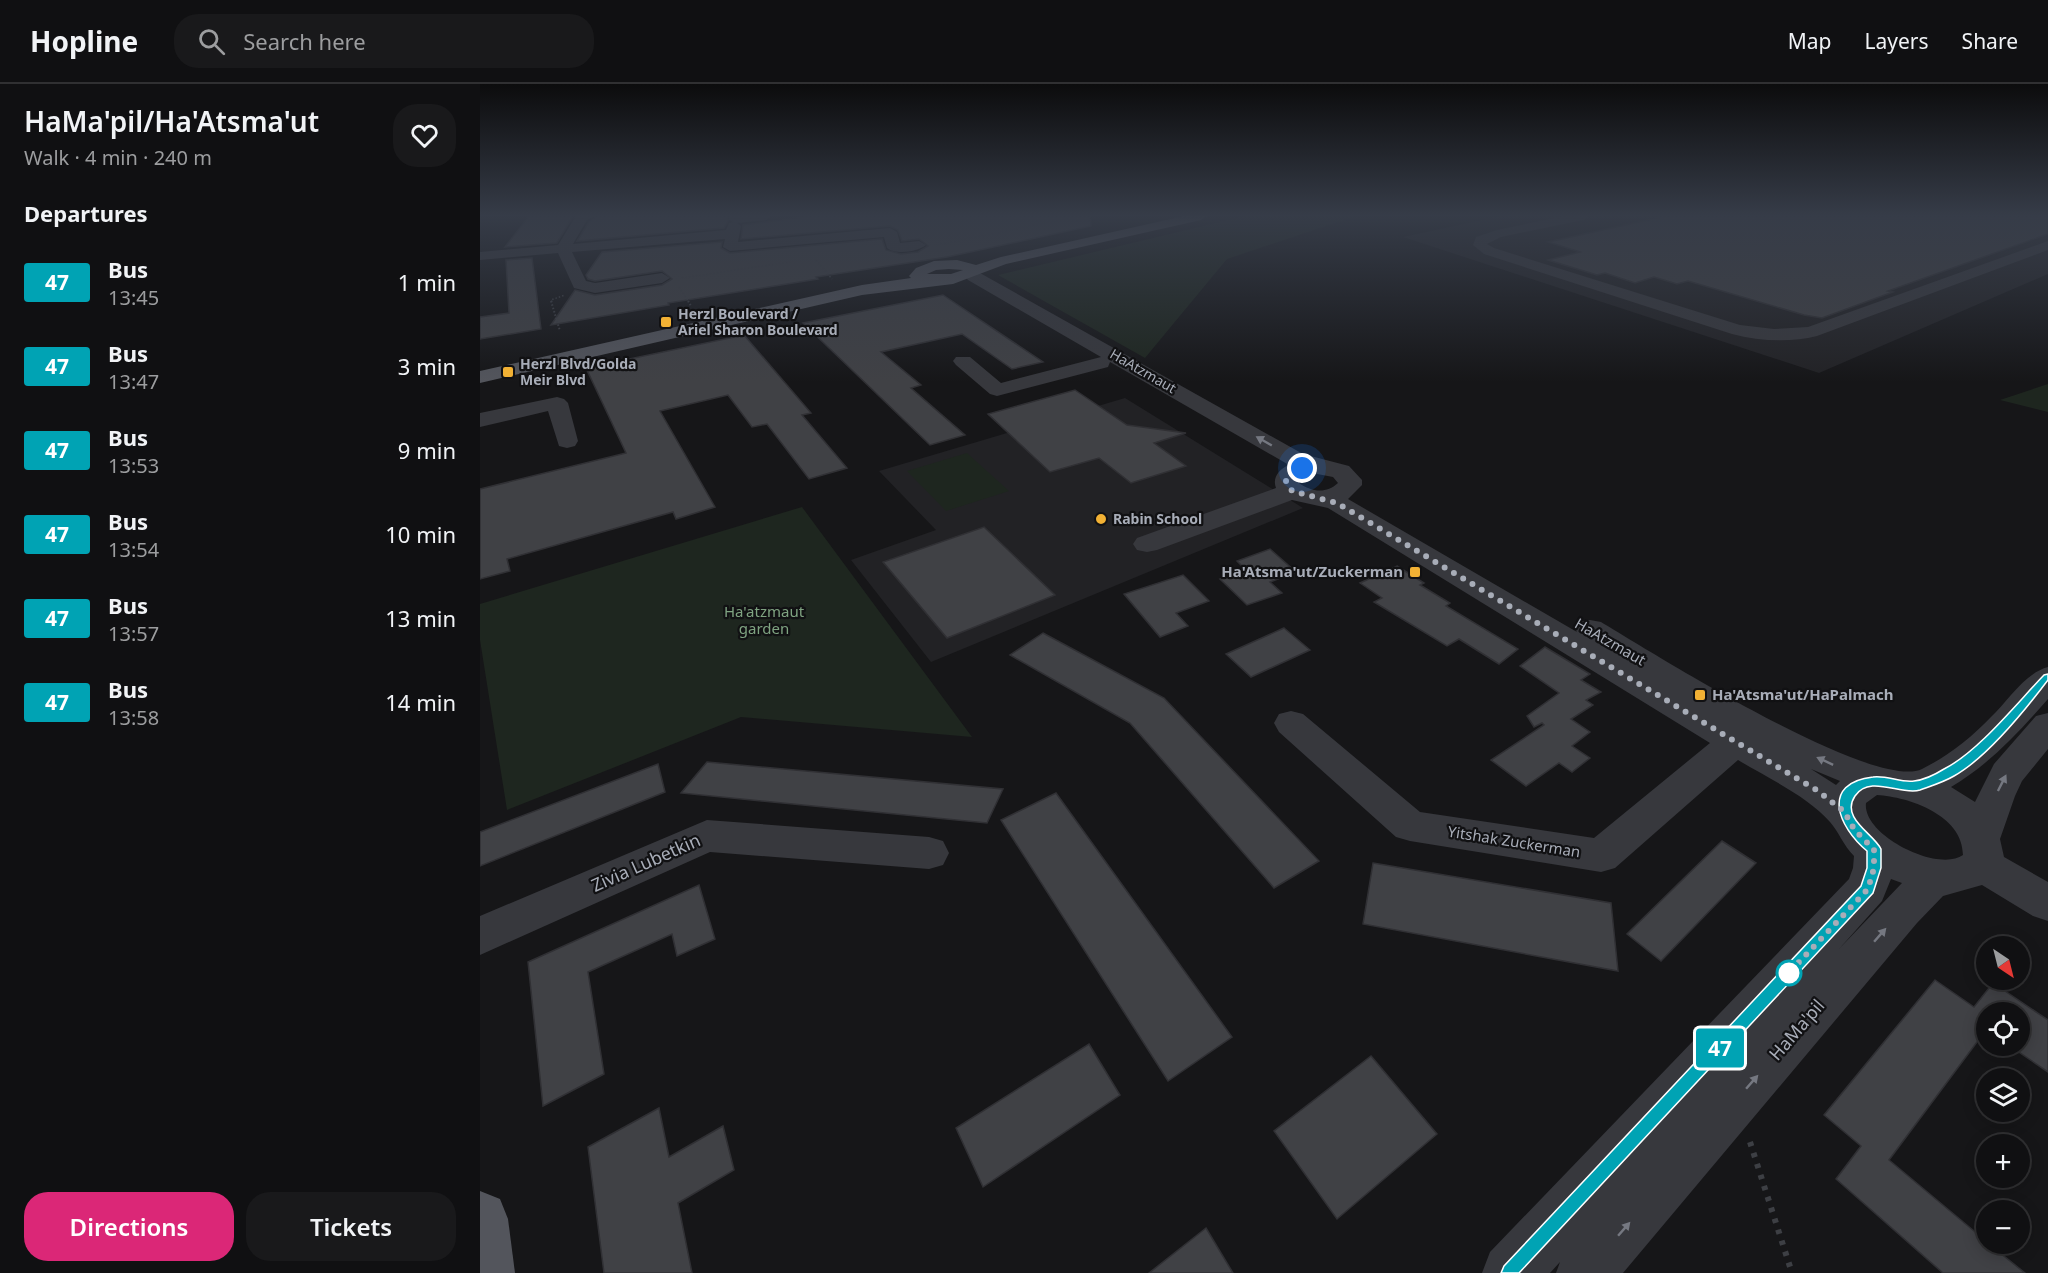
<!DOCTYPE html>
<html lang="en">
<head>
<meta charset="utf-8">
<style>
	:root { --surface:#101012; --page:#19191b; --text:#f1f3f6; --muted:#9c9d9f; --line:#303032; --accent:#db2777 }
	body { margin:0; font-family:"Noto Sans",sans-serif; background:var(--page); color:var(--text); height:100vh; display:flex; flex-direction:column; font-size:22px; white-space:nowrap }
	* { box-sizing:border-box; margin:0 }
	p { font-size:20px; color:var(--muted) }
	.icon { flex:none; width:33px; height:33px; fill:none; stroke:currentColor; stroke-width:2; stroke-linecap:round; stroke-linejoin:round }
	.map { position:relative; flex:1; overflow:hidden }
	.side { display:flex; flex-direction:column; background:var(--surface); width:480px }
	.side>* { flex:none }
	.badge { padding:0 12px; border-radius:4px; font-size:21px; line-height:39px }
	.needle { width:39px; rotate:145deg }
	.controls { position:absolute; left:1496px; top:852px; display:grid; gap:12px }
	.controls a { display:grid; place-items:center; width:54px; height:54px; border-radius:50%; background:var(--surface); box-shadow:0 3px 15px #0003,0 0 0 2px var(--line); font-size:30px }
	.you { position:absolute; width:30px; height:30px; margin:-15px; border:4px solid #fff; border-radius:50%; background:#1a73e8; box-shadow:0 0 0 9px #1a73e833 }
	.map>.badge { position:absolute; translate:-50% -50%; box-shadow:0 0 0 3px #fff }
	h2 { padding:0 24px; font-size:22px; line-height:54px }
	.round { display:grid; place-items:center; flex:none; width:63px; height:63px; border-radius:24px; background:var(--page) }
	.summary { display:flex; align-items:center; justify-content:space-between; height:102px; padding:0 24px }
	h1 { font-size:28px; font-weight:600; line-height:45px }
	.cta { display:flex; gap:12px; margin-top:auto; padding:12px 24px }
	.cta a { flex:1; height:69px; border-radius:24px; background:var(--accent); color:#fff; font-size:24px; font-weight:600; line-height:69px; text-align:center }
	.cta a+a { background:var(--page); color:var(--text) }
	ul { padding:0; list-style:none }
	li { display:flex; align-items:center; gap:18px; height:84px; padding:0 24px }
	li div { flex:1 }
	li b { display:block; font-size:22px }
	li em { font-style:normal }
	li .badge { min-width:66px; font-weight:700; text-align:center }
	header { display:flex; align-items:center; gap:36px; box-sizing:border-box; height:84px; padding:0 30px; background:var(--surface); border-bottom:2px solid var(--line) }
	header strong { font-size:28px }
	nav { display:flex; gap:33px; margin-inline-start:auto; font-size:21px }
	.search { width:420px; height:54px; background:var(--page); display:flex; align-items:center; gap:15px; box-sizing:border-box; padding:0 21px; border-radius:24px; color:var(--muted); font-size:22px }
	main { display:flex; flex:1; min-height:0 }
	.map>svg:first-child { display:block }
</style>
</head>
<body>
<header>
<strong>Hopline</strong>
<div class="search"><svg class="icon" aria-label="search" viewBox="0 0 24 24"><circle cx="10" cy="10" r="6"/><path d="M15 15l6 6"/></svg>Search here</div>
<nav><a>Map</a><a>Layers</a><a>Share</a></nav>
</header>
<main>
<section class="side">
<div class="summary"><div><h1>HaMa'pil/Ha'Atsma'ut</h1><p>Walk · 4 min · 240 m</p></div><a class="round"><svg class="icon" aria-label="heart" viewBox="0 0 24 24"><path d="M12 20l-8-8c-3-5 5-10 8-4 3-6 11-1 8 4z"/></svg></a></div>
<h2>Departures</h2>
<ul>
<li><span class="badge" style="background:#00a3b4;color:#fff">47</span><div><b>Bus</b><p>13:45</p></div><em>1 min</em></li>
<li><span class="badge" style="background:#00a3b4;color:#fff">47</span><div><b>Bus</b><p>13:47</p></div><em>3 min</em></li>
<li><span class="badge" style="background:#00a3b4;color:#fff">47</span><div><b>Bus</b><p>13:53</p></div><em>9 min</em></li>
<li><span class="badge" style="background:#00a3b4;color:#fff">47</span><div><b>Bus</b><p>13:54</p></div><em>10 min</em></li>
<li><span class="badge" style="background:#00a3b4;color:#fff">47</span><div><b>Bus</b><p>13:57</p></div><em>13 min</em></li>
<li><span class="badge" style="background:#00a3b4;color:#fff">47</span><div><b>Bus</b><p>13:58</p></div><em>14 min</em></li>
</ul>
<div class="cta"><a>Directions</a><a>Tickets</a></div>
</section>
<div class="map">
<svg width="1568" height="1189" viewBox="0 0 1568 1189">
	<rect width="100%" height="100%" fill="#161618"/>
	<!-- built -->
	<g fill="#222225">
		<polygon points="1021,132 1568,132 1568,190 1339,289 923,153"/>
		<polygon points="645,314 823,424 451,578 371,476 456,446 399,387"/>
	</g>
	<!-- green -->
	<g fill="#1e261f">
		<polygon points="765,132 876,132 747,175 665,274 518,191"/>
		<polygon points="1568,300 1568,328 1520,316"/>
		<polygon points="487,369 529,407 466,427 427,387"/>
		<polygon points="322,423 492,653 261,633 27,726 0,556 0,520"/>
	</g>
	<!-- building -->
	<g fill="#404145" stroke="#303034" stroke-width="1.5">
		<polygon points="49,132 93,132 77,159 25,163"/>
		<polygon points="117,132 247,132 248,137 244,144 97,157 109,138"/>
		<polygon points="332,132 610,132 611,142 467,173 336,193 338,195 188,219 189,221 71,241 95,206 115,211 182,201 192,195 182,187 115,197 108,195 106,191 122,168 242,158 241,164 250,169 402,155 406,166 421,170 438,168 448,162 439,155 422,157 418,146 410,142 261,155 263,141"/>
		<polygon points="1186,132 1568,132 1568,150 1408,207 1413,208 1342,234 1324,231 1208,197 1197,200 1174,193 1155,199 1125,189 1117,191 1068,176 1100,168 1068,158"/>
		<polygon points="52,174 61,245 0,255 0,233 29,229 26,176"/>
		<polygon points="463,211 563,278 532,285 482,250 401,268 441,301 431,304 485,351 450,361 323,239"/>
		<polygon points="264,251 331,329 322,331 367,384 329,395 287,340 272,343 248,311 180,327 235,423 196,435 193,428 27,475 30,487 0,495 0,405 146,369 106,284"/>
		<polygon points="595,306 647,341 706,349 674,359 706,382 651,399 619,374 570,388 508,330"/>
		<polygon points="504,443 575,511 467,554 403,478"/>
		<polygon points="790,465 816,488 790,498 802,509 767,521 740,495 766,486 757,477"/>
		<polygon points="917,482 944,499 940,501 970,519 966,522 1038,565 1019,580 979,555 967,562 894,518 902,514 880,499"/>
		<polygon points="703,491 729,517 696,529 708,542 680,553 644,510"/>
		<polygon points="804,544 830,566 771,593 746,570"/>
		<polygon points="563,549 684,614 839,777 794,804 650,639 530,571"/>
		<polygon points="1065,563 1110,590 1101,596 1121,608 1106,616 1113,621 1091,635 1110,648 1092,662 1110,674 1092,688 1079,679 1046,702 1011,676 1064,641 1062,639 1054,643 1047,632 1079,609 1040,582"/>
		<polygon points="227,678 523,705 507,739 201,709"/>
		<polygon points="178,680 185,708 0,782 0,748"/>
		<polygon points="576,709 752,953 688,997 521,736"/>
		<polygon points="1242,757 1276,779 1181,877 1147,850"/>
		<polygon points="893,779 1131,819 1138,887 883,840"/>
		<polygon points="219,801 235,855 197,872 192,850 108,888 124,990 63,1022 48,878"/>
		<polygon points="1455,896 1494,923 1513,899 1568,936 1568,988 1530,962 1539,962 1539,928 1506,928 1506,946 1409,1076 1506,1157 1506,1160 1509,1160 1545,1189 1463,1189 1356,1095 1381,1062 1344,1031"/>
		<polygon points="609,960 640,1011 503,1103 476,1044"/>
		<polygon points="891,972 957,1050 857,1135 794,1047"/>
		<polygon points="179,1024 189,1073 243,1042 254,1086 198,1119 212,1189 124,1189 108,1063"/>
		<polygon points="726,1144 753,1189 669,1189"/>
	</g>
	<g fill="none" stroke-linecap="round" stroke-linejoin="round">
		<!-- path-far2 -->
		<g stroke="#3d3f44" stroke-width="1.5" stroke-dasharray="1.5 2" stroke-linecap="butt">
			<polyline points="457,161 601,132"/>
			<polyline points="336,176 352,195"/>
			<polyline points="202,194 310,178"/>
			<polyline points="199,203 209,218"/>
			<polyline points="72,218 71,216 85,211"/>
		</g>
		<!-- path-far1 -->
		<g stroke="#3d3f44" stroke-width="2" stroke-dasharray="1.5 2" stroke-linecap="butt">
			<polyline points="71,217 80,247"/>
			<polyline points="208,217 211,222"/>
		</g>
		<!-- path -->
		<polyline stroke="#3d3f44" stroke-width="6" stroke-dasharray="4.5 7" stroke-linecap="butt" points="1270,1058 1312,1189"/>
		<!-- minor -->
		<g fill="#37383d" fill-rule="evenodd">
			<path d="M96,132h19l-8,4 -14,24 153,-14 3,-7 4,-1 -5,-3 2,-3h42l-6,4 -29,3 4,3 -3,16 152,-14 7,4 3,11 19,-2 7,4c-8,7 -31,10 -39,3l-3,-11 -154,14 -7,-4 2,-8 -153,13 14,29 9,2 67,-10 8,5 -8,5 -67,10 -21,-5 -16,-35 -78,7v-8l78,-7z"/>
			<path d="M1084,132h25l-6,4 -82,17 -14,7 7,4 246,77 34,4 34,-2 240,-86v9l-231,86c-27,7 -58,5 -85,-2l-248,-80 -11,-9 3,-8 21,-7z"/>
			<path d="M491,184l332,186 46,12 13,14v5l-14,14 229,133 -2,-3 4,-7 11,-2 11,2c52,31 272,170 321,147 26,-13 49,-31 69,-52 17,-16 34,-44 57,-50v32c-29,33 -58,65 -97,88l24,15 19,-38 42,-48 12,-3v36l-26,32 -7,15 -15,43 4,18 44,25v39l-15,-5 -51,-31 -39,11 -26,27 -294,350h-67l4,-11 -10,11h-68l8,-21 359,-373 4,-11 1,-12c-11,-11 -15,-24 -24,-34 -21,-25 -64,-45 -92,-62l-123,108 -14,4 -191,-31 -14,-4 -117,-105 -5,-9 5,-9 12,-3 12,3 117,98 174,26 116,-95 -382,-235 -36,-8 -135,50 -10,2 -10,-2 -4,-6 4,-6 139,-50c-4,-10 3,-19 13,-23l-179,-103 -2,5 -111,29 -7,-2 -34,-29 -3,-4 3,-4h14l31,26 100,-26 -133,-77 -5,-7zM832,389l21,4 5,6c-12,11 -26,9 -39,0v-5zM1331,685l29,12 -4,4zM1397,711c32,2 86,20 86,60 -25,18 -101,-20 -97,-52zM1411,795l11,4 -63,66 43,-48z"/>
			<polygon points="77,313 84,315 88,319 98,357 95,362 87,364 79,362 68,327 0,343 0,329"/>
			<polygon points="227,736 449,753 463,757 469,769 463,781 449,785 230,768 0,871 0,832"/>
		</g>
		<!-- major -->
		<g fill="#53555c" fill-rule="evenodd">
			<path d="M704,132h23l-6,4 -195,44 -53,20 -91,11 -382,88v-12l382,-86 49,-7 -2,-2 7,-8 18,-7 23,-1 19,5 25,-8zM469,185l14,1 -12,4h-24l9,-4z"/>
			<polygon points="0,1107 20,1115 28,1135 35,1189 0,1189"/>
		</g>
	</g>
	<!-- one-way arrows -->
	<defs><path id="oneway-solid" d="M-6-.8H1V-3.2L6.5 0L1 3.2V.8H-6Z" transform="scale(1.5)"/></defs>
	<g fill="#757881">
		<use href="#oneway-solid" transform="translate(784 357) rotate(-150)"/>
		<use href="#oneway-solid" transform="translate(1345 677) rotate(-155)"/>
		<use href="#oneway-solid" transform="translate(1522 699) rotate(-63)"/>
		<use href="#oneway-solid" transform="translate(1400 851) rotate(-49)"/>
		<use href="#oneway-solid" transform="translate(1272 998) rotate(-49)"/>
		<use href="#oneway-solid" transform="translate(1144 1145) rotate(-49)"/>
	</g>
	<!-- sky -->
	<linearGradient id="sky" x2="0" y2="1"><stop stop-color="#0c0c0d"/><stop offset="0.44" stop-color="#363c48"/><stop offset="1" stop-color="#363c48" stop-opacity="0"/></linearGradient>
	<rect width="1568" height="298" fill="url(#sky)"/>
	<!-- line -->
	<path fill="#00a3b4" stroke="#fff" stroke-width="1.5" d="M1568,590v6c-22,29 -60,77 -94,96 -10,6 -23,10 -34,14 -19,6 -50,-16 -65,6 -15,22 19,38 26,53v19l-8,25 -354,380h-18l3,-7 357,-380 6,-18v-17c-29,-24 -47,-68 6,-74 14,-2 28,6 41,4 9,-1 22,-7 30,-12 34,-17 73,-66 100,-94z"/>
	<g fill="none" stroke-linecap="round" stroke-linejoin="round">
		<!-- walk -->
		<polyline stroke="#a8adb8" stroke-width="6" stroke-dasharray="0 10.8" points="822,384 808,392 806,397 812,407 857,419 1338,707 1366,729 1369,738 1382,754 1394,765 1394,784 1388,805 1306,892 1309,889"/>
	</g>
	<!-- markers -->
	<g fill="#f2b134" stroke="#111113" stroke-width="2">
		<rect x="180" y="232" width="12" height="12" rx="3"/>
		<rect x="22" y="282" width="12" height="12" rx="3"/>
		<circle cx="621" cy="435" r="6"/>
		<rect x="929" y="482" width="12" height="12" rx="3"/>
		<rect x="1214" y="605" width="12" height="12" rx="3"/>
	</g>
	<circle fill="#fff" stroke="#00a3b4" stroke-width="3" cx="1309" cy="889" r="12"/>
	<g text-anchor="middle" stroke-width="4.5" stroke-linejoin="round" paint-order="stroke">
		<!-- far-poi labels -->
		<g font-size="14" font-weight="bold" fill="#a8adb8" stroke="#111113" text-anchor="start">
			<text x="198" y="235">Herzl Boulevard /<tspan x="198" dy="16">Ariel Sharon Boulevard</tspan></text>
			<text x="40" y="285">Herzl Blvd/Golda<tspan x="40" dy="16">Meir Blvd</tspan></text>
			<text x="633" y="440">Rabin School</text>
		</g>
		<!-- far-street labels -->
		<g font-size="14" fill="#a8adb8" stroke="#111113">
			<text transform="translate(663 287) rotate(30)" y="5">HaAtzmaut</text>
		</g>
		<!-- poi labels -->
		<g font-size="15" font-weight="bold" fill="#a8adb8" stroke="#111113" text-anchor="end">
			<text x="923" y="493">Ha'Atsma'ut/Zuckerman</text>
			<text x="1232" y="616" text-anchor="start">Ha'Atsma'ut/HaPalmach</text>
		</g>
		<!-- park labels -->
		<g font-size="15" fill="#7fa381" stroke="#111113">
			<text x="284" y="533">Ha'atzmaut<tspan x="284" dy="17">garden</tspan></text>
		</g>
		<!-- street labels -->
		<g font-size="15" fill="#a8adb8" stroke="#111113">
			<text transform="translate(1130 558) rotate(30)" y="5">HaAtzmaut</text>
			<text transform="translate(1034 758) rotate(9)" y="5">Yitshak Zuckerman</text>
		</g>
		<!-- near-street labels -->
		<g font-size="18" fill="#a8adb8" stroke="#111113">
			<text transform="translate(166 779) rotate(-24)" y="6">Zivia Lubetkin</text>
			<text transform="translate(1317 946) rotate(-49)" y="6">HaMa'pil</text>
		</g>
	</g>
</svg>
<div class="controls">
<a><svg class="needle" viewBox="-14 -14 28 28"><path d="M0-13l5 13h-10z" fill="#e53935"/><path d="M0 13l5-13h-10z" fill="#9c9d9f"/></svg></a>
<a><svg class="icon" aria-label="locate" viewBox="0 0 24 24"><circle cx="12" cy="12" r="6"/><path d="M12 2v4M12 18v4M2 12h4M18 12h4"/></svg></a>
<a><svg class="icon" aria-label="layers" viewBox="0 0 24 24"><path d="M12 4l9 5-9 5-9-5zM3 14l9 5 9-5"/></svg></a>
<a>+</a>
<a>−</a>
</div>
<div class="you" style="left:822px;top:384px"></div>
<b class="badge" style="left:1240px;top:964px;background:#00a3b4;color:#fff">47</b>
</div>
</main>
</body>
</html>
